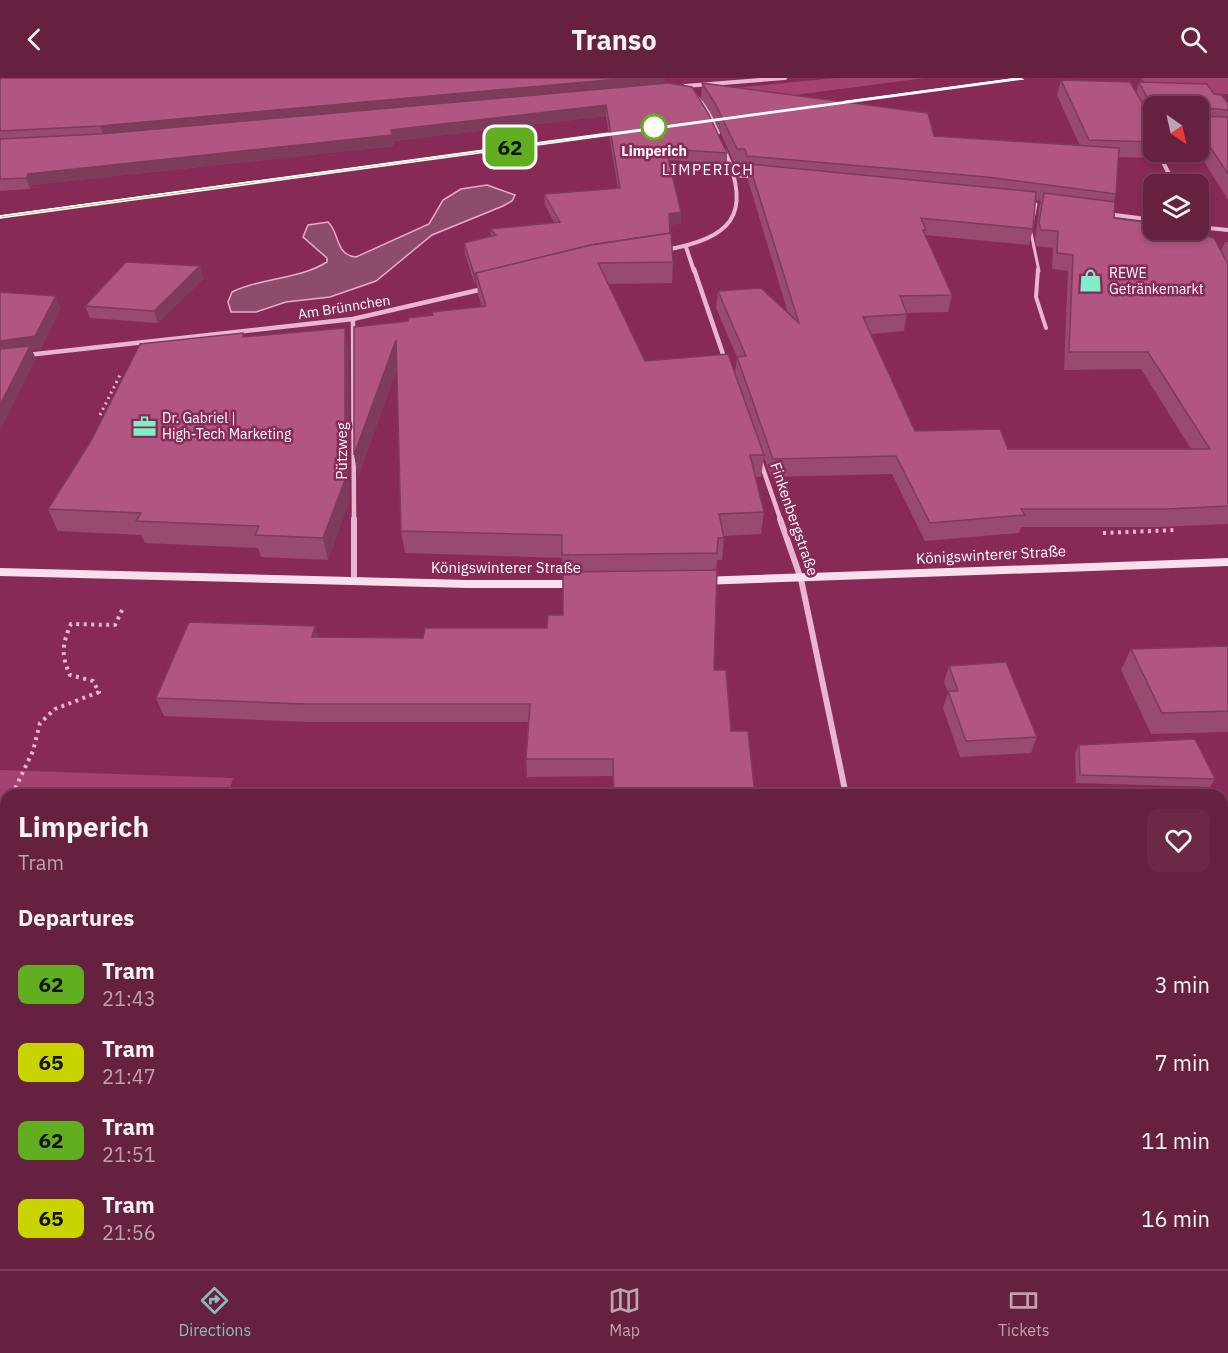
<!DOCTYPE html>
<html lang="en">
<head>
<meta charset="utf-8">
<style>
	:root { --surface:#662040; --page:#6c2847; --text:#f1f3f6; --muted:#bca3b1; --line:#793e59; --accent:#8bbbb9 }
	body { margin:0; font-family:"IBM Plex Sans",sans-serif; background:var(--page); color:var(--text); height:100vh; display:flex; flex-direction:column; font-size:22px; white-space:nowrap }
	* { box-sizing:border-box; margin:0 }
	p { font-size:20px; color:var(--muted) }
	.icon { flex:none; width:33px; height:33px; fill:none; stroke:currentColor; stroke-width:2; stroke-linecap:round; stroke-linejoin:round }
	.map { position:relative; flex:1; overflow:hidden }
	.panel { position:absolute; left:0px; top:711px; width:1228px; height:480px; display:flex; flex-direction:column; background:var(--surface); border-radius:18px 18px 0 0; box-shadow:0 3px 9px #0003,0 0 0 2px var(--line) }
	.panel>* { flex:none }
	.badge { padding:0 12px; border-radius:9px; font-size:21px; line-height:39px }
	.needle { width:39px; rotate:146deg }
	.fabs { position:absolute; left:1143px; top:18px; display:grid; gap:12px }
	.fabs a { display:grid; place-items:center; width:66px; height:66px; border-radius:12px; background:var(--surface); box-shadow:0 3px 9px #0003,0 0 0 2px var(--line); font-size:30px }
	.map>.badge { position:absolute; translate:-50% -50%; box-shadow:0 0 0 3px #fff }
	h2 { padding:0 18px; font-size:22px; line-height:54px }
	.round { display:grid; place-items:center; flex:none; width:63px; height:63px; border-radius:12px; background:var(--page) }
	.summary { display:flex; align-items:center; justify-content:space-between; height:102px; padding:0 18px }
	h1 { font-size:28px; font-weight:700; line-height:45px }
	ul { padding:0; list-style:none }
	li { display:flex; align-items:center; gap:18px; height:78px; padding:0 18px }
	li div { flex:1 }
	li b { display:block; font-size:22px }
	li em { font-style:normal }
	li .badge { min-width:66px; font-weight:700; text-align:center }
	header { display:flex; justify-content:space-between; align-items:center; height:78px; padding:0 18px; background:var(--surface); font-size:27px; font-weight:700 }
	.menu { display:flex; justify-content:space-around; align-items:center; height:84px; border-top:2px solid var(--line); background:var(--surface); font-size:16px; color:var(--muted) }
	.menu a { display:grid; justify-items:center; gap:3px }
	.menu .current { color:var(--accent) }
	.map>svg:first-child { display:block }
</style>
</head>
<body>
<header><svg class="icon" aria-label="back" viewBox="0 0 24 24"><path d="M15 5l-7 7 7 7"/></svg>Transo<svg class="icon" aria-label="search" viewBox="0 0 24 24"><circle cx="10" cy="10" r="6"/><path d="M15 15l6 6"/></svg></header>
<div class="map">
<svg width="1228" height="1191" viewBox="0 0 1228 1191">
	<rect width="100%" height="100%" fill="#882a56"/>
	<!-- green -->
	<g fill="#a64272">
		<polygon points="835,0 925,0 718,27 725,11"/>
		<polygon points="1141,0 1228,0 1228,16 1151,12"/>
		<polygon points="0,692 233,700 228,717 6,717 6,1185 29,1185 18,1191 0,1191"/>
	</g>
	<!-- water -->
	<path fill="#8e4c6b" stroke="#e8abca" stroke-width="1.5" d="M487,107l28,10 -3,6 -9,5 -71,29 -56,46 -46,16 -44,5 -30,10h-25l-3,-10 4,-10c30,-15 66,-12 95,-30v-4l-24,-21 5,-12 20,-3c12,11 7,33 28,35l73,-33 14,-24 18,-11z"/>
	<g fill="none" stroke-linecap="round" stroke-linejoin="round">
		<!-- path-far2 -->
		<polyline stroke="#e8b6cf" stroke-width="3" stroke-dasharray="2 4" stroke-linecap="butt" points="100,337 120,297"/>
		<!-- path-far1 -->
		<g stroke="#e8b6cf" stroke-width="4" stroke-dasharray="3 4.5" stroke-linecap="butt">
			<polyline points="1103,455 1176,452"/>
			<path d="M12,717l21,-44 7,-28 15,-14 44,-17 -6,-11 -23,-6c-9,-20 -8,-31 1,-51l44,1 9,-19"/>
			<polyline points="0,738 6,728"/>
		</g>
		<!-- path -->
		<g stroke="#e8b6cf" stroke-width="5" stroke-dasharray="4 6" stroke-linecap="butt">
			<polyline points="0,770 6,780"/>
			<polyline points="0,920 6,894"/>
		</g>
		<!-- lane-far1 -->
		<g stroke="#e8b6cf" stroke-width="3">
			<polyline points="1033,141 1036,126"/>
			<polyline points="1031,155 1039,193"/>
		</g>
		<!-- lane -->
		<polyline stroke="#e8b6cf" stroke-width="4" points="1038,191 1036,219 1046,250"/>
		<!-- street-far3 -->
		<g stroke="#e8b6cf" stroke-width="4">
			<polyline points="685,8 785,0"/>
			<polyline points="687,8 707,31 718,55"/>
			<polyline points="1158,74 1174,106"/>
			<polyline points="736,97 757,99"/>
			<polyline points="1107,136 1154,142"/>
			<polyline points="1198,149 1228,152"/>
			<polyline points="686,169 694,193"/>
			<path d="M665,172c66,-12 88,-34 60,-99"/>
		</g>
		<!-- street-far2 -->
		<g stroke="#e8b6cf" stroke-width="4.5">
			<polyline points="694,191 725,282"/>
			<polyline points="353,241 354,443"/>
			<polyline points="27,277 353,241 483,211"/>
			<polyline points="760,382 781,443"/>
		</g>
		<!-- street-far1 -->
		<g stroke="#e8b6cf" stroke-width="6">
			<polyline points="354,441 354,504"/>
			<polyline points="780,441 801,501 846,717"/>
		</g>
		<!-- street -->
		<g stroke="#e8b6cf" stroke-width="8">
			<polyline points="236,1185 264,1191"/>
			<polyline points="943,1185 945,1191"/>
			<polyline points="106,1191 127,1185"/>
			<polyline points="806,1191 838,1186 888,1191"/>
		</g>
		<!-- secondary -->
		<g fill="#f7e0eb" fill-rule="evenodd">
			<polygon points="1228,480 1228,488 700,507 694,503 700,499"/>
			<polygon points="0,490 468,502 578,502 584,506 578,510 468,510 0,498"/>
		</g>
		<!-- tram -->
		<g stroke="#fff" stroke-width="1.5">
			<polyline points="826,26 1020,0"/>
			<polyline points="0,138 624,53"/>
		</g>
	</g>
	<!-- wall -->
	<g fill="#984a6f" fill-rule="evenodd">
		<path d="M0,0l665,5 62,70v11l-59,-4 13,63 -11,2 3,37 -1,21 -64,1 37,77 90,14 2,-18 -21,-49 2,-17 70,22 -40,-133 1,-8h-4l-2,-7h-8l-20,-45 -14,-22 1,-15 232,53 146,10 -23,-51 4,-15 75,13 3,-11 75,12 14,9v97l-25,-40 -37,-1 -6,-7h38v-46h-44v46h5l-2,6 -39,-1 -2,37 -3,8 1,16 107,33 4,-9h3v282l-69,3h-138l-2,6 -94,8 -33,-67 -121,3 -7,-20 -3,20h-5l8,35 -3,22 -37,2 -2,24h-5l-1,10 -103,206 -86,1 -1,-18 2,-37h-218l-146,-6 -8,-18 159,-72 3,12h105l124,-10 16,-13 -1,-57 -157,-5 -4,-22 -4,-162 -39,108 50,-156 25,-6 49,-8 -4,-13 -1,-9h-2l-10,-31 -1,-11 27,-7 -1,-7 64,-7 -9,-17 -1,-11 74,-5 -12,-73 -213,25 1,5 -362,39 -2,4 -30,2zM1035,122l6,1 -2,8 -4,30 1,7 17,2 -1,21 16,2 -4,99 77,-1 50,80h-183l-93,-18 -44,-97 33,-3 3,-17v-1l41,-1 4,-17 -27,-60 104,10 4,-16z"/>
		<polygon points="204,200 158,245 90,240 85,228"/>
		<polygon points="243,255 244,259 349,271 349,423 328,482 261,479 258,470 145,465 141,457 58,453 48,431"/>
		<polygon points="1228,568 1228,654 1151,656 1121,592 1131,571"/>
		<polygon points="949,588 1037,659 1031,675 960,679 943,630 948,615 944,604"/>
		<polygon points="1079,667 1215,701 1210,709 1076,705 1075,675"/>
		<polygon points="1228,954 1228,970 1222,961 1222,960"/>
		<polygon points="637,1185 668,1185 638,1189"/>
		<polygon points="966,1185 1189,1185 1183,1190 1171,1191 967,1191"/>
	</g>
	<!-- shaded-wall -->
	<g fill="#7c3c5a">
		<polygon points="629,0 665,0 665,7 104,59 100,48"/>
		<polygon points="606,27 606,38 393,63 394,68 32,107 30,111 26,100 28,96"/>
		<polygon points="681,134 681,145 669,148 669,136"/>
		<polygon points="200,188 204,200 158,245 154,233"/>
		<polygon points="476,195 477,207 475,207 474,196"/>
		<polygon points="56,218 61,231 41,271 32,272 36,281 0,353 0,263"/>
		<polygon points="345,250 349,271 349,423 328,482 323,460"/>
		<polygon points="396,262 400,283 358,399 354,377"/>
		<polygon points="315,548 320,566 312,559"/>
	</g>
	<!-- building -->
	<g fill="#b15681" stroke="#7c3c5a" stroke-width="1.5">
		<polygon points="0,0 629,0 100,48 0,53"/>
		<polygon points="1061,2 1130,4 1154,45 1154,64 1089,62"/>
		<polygon points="1139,4 1207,6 1214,16 1221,17 1228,25 1228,32 1204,30 1200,34 1203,38 1228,39 1228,96 1209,67 1198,66 1198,28 1152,29"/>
		<polygon points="668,5 692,9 708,35 727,75 666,71 681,134 669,136 670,155 591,167 474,196 464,165 496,157 490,151 560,144 544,116 620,110 606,27 391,52 392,57 28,96 26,100 0,101 0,61 101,56"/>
		<polygon points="702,5 928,35 934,58 1119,70 1116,116 987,99 747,78 745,71 737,71 716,27"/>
		<polygon points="749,86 1036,114 1033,151 921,140 926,152 923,152 952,217 900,218 907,236 863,239 915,353 1000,351 1008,371 1210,371 1148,274 1069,274 1073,177 1057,175 1058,153 1041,152 1039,145 1044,115 1115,124 1114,140 1154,145 1154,152 1186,152 1214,160 1228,186 1228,428 1167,431 1021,431 1025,437 930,445 896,378 773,381 737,279 746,278 718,213 761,210 799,245"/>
		<polygon points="671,155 673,184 598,185 645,283 728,276 764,377 750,377 764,434 719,436 724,460 718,460 717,475 562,477 562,457 401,453 396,262 354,377 354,249 408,243 408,240 433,237 432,234 486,228 476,195 591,167"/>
		<polygon points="126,184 200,188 154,233 85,228"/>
		<polygon points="0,214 56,218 35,258 0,263"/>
		<polygon points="345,250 345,402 323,460 255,457 259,448 136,443 141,435 48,431 91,363 140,266 243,255 243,259"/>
		<polygon points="30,268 0,327 0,271"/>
		<polygon points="717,492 714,592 726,592 731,653 748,653 755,717 614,717 613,681 526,681 530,626 305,626 156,620 189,544 315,548 312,559 423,560 425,550 547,550 548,537 563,537 563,494"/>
		<polygon points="1228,568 1228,633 1162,635 1131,571"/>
		<polygon points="1006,584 1037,659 966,663 948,613 958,613 949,588"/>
		<polygon points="1195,661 1215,701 1080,697 1079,667"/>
		<polygon points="976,1185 1139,1185 1075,1191 977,1191"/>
	</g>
	<!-- line -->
	<polygon fill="#61af20" stroke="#fff" stroke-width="1.5" points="1020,0 1022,1 0,140 0,138"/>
	<!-- icons -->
	<defs>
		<symbol id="shop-bare" viewBox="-9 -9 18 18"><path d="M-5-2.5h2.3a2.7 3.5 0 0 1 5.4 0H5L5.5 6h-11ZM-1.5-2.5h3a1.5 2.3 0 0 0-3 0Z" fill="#7eefca" stroke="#882a56" stroke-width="2.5" paint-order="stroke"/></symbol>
		<symbol id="office-bare" viewBox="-9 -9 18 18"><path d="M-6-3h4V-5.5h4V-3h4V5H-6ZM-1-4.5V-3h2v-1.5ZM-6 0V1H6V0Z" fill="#7eefca" stroke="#882a56" stroke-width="2.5" paint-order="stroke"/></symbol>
	</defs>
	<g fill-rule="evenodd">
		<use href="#shop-bare" x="1074" y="186" width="33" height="33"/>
		<use href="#office-bare" x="128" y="332" width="33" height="33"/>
	</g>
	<!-- markers -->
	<circle fill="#fff" stroke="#61af20" stroke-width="3" cx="654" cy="49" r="12"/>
	<g text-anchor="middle" stroke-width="5" stroke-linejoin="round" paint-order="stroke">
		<!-- far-stop labels -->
		<g font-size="14" font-weight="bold" fill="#fff" stroke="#882a56">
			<text x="654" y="78">Limperich</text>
		</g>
		<!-- far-poi labels -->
		<g font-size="14" fill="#fff" stroke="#882a56" text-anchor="start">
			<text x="1109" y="200">REWE<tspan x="1109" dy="16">Getränkemarkt</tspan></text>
			<text x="162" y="345">Dr. Gabriel |<tspan x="162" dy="16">High-Tech Marketing</tspan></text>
		</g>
		<!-- far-street labels -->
		<g font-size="14" fill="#fff" stroke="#882a56">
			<text transform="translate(344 229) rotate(-9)" y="5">Am Brünnchen</text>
		</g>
		<!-- far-quarter labels -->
		<g font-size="15" letter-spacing="1.5" fill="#fff" stroke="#882a56">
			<text x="708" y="97">LIMPERICH</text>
		</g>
		<!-- street labels -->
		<g font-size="15" fill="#fff" stroke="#882a56">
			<text transform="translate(342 373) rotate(-90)" y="5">Pützweg</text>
			<text transform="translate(794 441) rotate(71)" y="5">Finkenbergstraße</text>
			<text transform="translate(991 477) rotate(-3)" y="5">Königswinterer Straße</text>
			<text x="506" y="495">Königswinterer Straße</text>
		</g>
	</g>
</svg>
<div class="fabs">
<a><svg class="needle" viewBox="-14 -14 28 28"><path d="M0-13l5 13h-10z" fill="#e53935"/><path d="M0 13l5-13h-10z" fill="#bca3b1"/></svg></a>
<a><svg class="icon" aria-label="layers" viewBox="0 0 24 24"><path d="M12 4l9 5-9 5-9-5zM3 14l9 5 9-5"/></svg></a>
</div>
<b class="badge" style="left:510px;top:69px;background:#61af20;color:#111">62</b>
<section class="panel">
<div class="summary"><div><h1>Limperich</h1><p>Tram</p></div><a class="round"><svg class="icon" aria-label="heart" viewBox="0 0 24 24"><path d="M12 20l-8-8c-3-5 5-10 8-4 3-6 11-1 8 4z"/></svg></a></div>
<h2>Departures</h2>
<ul>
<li><span class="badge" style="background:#61af20;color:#111">62</span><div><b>Tram</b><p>21:43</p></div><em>3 min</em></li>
<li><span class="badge" style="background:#c8d300;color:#111">65</span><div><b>Tram</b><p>21:47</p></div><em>7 min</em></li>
<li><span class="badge" style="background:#61af20;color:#111">62</span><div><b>Tram</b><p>21:51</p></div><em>11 min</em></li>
<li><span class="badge" style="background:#c8d300;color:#111">65</span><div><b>Tram</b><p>21:56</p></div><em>16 min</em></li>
</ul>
</section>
</div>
<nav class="menu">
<a class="current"><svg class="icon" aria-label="directions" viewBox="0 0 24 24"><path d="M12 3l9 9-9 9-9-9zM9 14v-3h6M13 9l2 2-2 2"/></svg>Directions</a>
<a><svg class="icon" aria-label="map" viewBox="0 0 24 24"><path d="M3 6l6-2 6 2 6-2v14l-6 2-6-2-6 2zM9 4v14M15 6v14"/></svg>Map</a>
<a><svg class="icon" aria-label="tickets" viewBox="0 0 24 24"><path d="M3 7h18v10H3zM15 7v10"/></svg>Tickets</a>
</nav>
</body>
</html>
